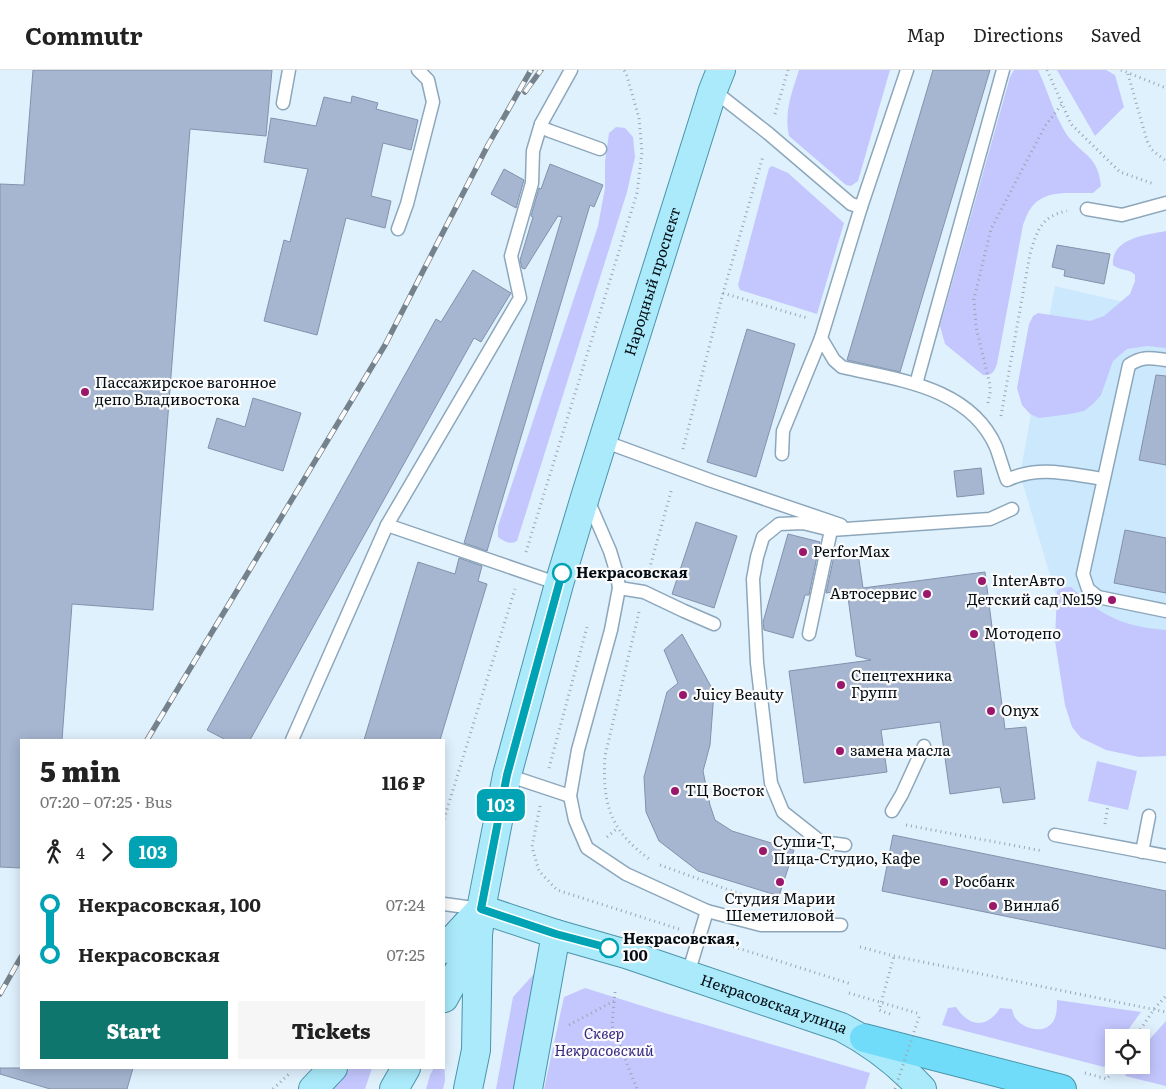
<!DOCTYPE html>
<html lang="en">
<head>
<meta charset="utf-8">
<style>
	:root { --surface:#fff; --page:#f6f6f6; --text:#222; --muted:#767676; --line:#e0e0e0; --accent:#0f766e }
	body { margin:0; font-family:Literata,serif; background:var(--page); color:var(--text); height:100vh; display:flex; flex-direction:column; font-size:19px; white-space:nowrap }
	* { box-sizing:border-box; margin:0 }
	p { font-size:16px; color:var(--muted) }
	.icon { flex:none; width:28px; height:28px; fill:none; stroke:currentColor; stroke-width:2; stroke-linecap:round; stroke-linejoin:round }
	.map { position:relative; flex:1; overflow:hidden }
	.details { position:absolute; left:20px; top:669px; width:425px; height:330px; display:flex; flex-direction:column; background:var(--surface); border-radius:0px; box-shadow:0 2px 12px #0003 }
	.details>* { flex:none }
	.badge { padding:0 10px; border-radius:8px; font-size:18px; line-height:32px }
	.fabs { position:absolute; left:1105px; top:959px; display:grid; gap:10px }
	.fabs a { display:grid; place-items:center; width:45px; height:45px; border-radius:0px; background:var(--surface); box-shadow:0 2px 12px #0003; font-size:25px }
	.map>.badge { position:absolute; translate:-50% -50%; box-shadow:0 0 0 2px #fff }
	.legs { display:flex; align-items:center; gap:8px; height:55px; padding:0 20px; font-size:16px }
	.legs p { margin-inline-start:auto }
	.summary { display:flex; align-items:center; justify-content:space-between; height:85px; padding:0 20px }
	h1 { font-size:28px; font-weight:800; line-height:38px }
	.cta { display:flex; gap:10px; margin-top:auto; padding:10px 20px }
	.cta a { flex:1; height:58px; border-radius:0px; background:var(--accent); color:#fff; font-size:20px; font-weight:800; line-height:58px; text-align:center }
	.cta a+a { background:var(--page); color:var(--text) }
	ul { padding:0 20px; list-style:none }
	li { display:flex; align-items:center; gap:18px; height:50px; font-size:19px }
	li i { display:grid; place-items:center; width:8px; height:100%; margin:0 6px; background:currentColor }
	li i::after { content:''; width:12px; height:12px; margin:-6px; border:4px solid; border-radius:50%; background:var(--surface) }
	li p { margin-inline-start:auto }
	li:first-child i { background:linear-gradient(#0000 50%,currentColor 0) }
	li:last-child i { background:linear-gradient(currentColor 50%,#0000 0) }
	header { display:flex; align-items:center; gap:30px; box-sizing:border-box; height:70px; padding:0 25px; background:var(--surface); border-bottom:1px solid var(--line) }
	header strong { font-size:24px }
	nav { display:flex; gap:28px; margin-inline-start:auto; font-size:18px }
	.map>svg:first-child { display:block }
</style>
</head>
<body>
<header>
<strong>Commutr</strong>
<nav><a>Map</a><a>Directions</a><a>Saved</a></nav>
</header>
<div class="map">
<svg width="1166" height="1019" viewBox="0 0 1166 1019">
	<rect width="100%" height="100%" fill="#e0f1fe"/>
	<!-- built -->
	<polygon fill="#cbe8fd" points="1055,216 1166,242 1166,669 1095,657 1020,404"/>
	<!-- green -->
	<g fill="#c4c7fe">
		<path d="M799,0h91l-32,111 -7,5 -5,-1 -57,-49c-5,-24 3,-44 10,-66z"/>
		<path d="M1014,0h24c10,21 16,45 29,65 16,21 31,20 34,51l-8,7c-21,1 -48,-5 -62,15 -4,5 -6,12 -8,17l-26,139c-3,8 -5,12 -14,11l-38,-31 -5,-18 70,-249z"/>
		<polygon points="1057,0 1106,0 1115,5 1124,37 1095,66"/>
		<path d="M616,57l9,1 8,9 2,20 -8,35 -110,349c-7,4 -12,1 -19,-4v-11l100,-300 7,-38v-26l4,-29z"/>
		<polygon points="772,96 788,103 844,153 817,244 740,220 738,215 739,211 769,98"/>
		<path d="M1166,161v117l-19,-2 -20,3 -14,12 -12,34 -7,8 -10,8 -14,3 -31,4 -9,-4 -8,-9 -5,-17 12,-64 4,-8 5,-3 52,8 14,-5 26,-22 5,-13v-6c-6,-7 -16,-4 -22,-10 -2,-27 33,-30 53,-34z"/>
		<path d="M1071,517c29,29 54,40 95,43v126l-27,1 -33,-7 -25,-12 -9,-11 -7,-22 -10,-64 2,-50 5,-3z"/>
		<polygon points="1097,691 1137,701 1128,740 1088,731"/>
		<polygon points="543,894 518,1019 496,1019 513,927"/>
		<polygon points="585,918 665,943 870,1003 865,1019 544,1019 564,927"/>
		<path d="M1057,930l84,12 -18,25 -9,1v15l-10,14 -162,-42 6,-17 8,-1c13,20 31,22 44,1l12,1c1,4 2,8 5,11 8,9 26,14 35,3 5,-6 5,-15 5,-23z"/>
		<polygon points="1166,951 1166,1016 1125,1006 1132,995 1141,995 1141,982 1149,970"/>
		<polygon points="444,985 445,1011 443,1019 426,1019 430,1005 434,998 444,998"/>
		<polygon points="350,998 372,998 365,1019 331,1019"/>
	</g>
	<!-- building -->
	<g fill="#a6b5d0" stroke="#8392ac">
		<polygon points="33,0 272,0 266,66 190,59 153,540 72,534 62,670 21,670 21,798 0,797 0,114 24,115"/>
		<polygon points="933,0 990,0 900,302 847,290"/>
		<polygon points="352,26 378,33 376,39 418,50 411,80 383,73 371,126 391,131 385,158 346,148 317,265 264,251 284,170 290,172 308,99 264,92 271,48 316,56 324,27 351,33"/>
		<polygon points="550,94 603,115 594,137 590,135 487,481 464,473 562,147 558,146 525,199 522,198 520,190 533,147 531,146 539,118 541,119"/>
		<polygon points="504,99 524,110 516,138 491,124"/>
		<polygon points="1057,175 1110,184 1104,214 1064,206 1065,200 1052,197"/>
		<polygon points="473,200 511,223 481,272 474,268 250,670 226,670 207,660 436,249 441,252"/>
		<polygon points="747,259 795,274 756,407 707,392"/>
		<polygon points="1156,305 1166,306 1166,395 1139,390"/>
		<polygon points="253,328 301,343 283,401 208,378 217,348 245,357"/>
		<polygon points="981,398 984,424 957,427 954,401"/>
		<polygon points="696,452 737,466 714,538 672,524"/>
		<polygon points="1125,460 1166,468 1166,523 1114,513"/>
		<polygon points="788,464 820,472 809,525 805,525 793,568 764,560 763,552"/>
		<polygon points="858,483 863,518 985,502 1005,659 1026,657 1035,729 1003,733 1000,717 950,724 940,652 881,660 887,702 804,713 789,601 871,590 856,586 847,520 826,523 834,486"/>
		<polygon points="459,488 482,496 478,511 487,514 440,670 364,670 418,492 455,504"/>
		<polygon points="682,564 714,622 710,675 703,701 710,735 715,750 732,761 794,780 779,826 698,801 659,771 646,742 644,707 667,622 678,613 664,580"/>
		<polygon points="893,765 1166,821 1166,879 882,821"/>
		<polygon points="0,998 133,998 127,1019 50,1019 0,1004"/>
	</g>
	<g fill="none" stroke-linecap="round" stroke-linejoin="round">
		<defs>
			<g id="lane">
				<path d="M713,20l56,44 82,70 10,3 -40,131 13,22 8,7c56,13 128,20 154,80 4,11 7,22 11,33 32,-15 62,-6 96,-1"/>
				<polyline points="283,33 289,0"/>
				<polyline points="541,54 543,58 550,61 600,79"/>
				<polyline points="861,137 907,0"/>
				<polyline points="1087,139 1122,145 1166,133"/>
				<polyline points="398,159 407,134 433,32 428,10 418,0"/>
				<path d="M1166,290c-16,-2 -24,-4 -37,5l-46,209 5,15 10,8 68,14"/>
				<polyline points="916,314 1003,0"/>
				<polyline points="603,371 712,411 841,455"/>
				<polyline points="782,384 783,361 821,268"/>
				<polyline points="588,430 610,481 617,504 619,518 611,560 578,680 570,726 575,750 587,778 626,804 707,841 761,855 841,855"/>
				<polyline points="387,455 559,514"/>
				<polyline points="619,518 644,522 684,541 714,554"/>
				<polyline points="809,564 831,460"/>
				<polyline points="292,670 387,455 520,228 511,186 532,113 533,81 541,54 571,0"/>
				<polyline points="507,705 570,726"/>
				<polyline points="892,741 902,724 924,676"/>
				<polyline points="1055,765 1166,786"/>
				<polyline points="845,775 821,772 783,742 771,713 757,593 753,509 757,487 763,467 779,454 803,453 831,460 990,449 1012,439"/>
				<polyline points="1142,782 1149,746"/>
				<polyline points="444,834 481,839"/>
				<polyline points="688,904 707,841"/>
			</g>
			<g id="primary">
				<path id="s1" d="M481,839l75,25 70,20 215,73c31,16 57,36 81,62"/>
				<polyline points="444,879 480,840"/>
				<polyline points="444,928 476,869"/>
				<polyline points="313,1019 333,998"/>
				<polyline points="394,1019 406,998"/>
				<path id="s2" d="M468,1019l8,-39 2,-115 3,-26 26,-134 52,-191 27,-90 127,-404 8,-20"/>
				<polyline points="528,1019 556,864"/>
			</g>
			<polyline id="highway" points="864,968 1062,1019"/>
		</defs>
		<!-- lane casing -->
		<use href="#lane" stroke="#8ca7bb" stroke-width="15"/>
		<!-- primary casing -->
		<use href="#primary" stroke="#4b94a9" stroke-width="30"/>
		<!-- highway casing -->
		<use href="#highway" stroke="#4b94a9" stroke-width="30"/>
		<!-- path -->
		<g stroke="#98a6b1" stroke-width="3" stroke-dasharray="1 4" stroke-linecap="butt">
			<polyline points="1047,0 1071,54 1120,102 1154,114"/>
			<polyline points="1121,0 1166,18"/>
			<polyline points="1128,4 1147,71 1152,80 1166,91"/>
			<polyline points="775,44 788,0"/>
			<polyline points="723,223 807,248"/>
			<polyline points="988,333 990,323 990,315 976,257 974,229 991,159 1045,56 1062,34"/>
			<path d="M1001,346l29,-162c7,-23 11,-38 37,-43"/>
			<polyline points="683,379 723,223 763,86"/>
			<polyline points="526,482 637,123 642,82 639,48 627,6 624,0"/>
			<polyline points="648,504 672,418"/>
			<path d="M639,542l-34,144c-3,50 6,76 47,105"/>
			<polyline points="549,698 587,557"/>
			<polyline points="540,736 532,777 539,801 557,820 682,860"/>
			<polyline points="444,749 515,519"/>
			<polyline points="1105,754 1108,735"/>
			<polyline points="906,755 1043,781"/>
			<polyline points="607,767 618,758"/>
			<polyline points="660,795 762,832"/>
			<polyline points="719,872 851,914"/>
			<polyline points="860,877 894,886 1166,942"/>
			<polyline points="615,922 612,956 637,1019"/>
			<polyline points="849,923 920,944"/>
			<polyline points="890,944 879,940 894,886"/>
			<polyline points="569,955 614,931"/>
			<polyline points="1135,968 1154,939 1166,926"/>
			<polyline points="1085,1003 1107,1009 1117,995"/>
			<polyline points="273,1019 289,1004"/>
		</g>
		<!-- lane -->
		<use href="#lane" stroke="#fff" stroke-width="12"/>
		<!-- primary -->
		<use href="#primary" stroke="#aaeafb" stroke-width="28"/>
		<!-- highway -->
		<use href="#highway" stroke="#71dcf9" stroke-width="28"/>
		<defs>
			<g id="rail">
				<polyline points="525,22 541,0"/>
				<polyline points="147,670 385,275 488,75 531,0"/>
				<polyline points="0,924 21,887"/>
			</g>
		</defs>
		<!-- rail casing -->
		<use href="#rail" stroke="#75828c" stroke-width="5.5"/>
		<!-- rail -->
		<use href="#rail" stroke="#fbfbfb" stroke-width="4" stroke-dasharray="11" stroke-linecap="butt"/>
		<!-- path-bridge -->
		<polyline stroke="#98a6b1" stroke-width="3" stroke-dasharray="1 4" stroke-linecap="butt" points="895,1019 920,944"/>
	</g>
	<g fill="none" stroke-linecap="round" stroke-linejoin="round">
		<defs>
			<polyline id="line-1" points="562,503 507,705 481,839 556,864 609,878"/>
		</defs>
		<!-- line-1 casing -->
		<use href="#line-1" stroke="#fff" stroke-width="11"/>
		<!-- line-1 -->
		<use href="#line-1" stroke="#00a3b4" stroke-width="8"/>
	</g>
	<!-- markers -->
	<g fill="#9a176c" stroke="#fbfbfb" stroke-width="2">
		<circle cx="85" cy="322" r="5"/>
		<circle cx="803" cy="482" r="5"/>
		<circle cx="982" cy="511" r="5"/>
		<circle cx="927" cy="524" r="5"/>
		<circle cx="1112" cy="530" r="5"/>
		<circle cx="974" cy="564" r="5"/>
		<circle cx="841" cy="615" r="5"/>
		<circle cx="683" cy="625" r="5"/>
		<circle cx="991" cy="641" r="5"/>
		<circle cx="840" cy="681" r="5"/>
		<circle cx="675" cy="721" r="5"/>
		<circle cx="763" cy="781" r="5"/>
		<circle cx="780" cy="812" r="5"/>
		<circle cx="944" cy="812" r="5"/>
		<circle cx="993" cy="836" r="5"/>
	</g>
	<g fill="#fff" stroke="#00a3b4" stroke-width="2.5">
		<circle cx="562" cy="503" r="9"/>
		<circle cx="609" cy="878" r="9"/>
	</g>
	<g text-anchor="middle" stroke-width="4.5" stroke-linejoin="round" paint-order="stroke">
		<!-- street labels -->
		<g font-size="15" fill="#040d14" stroke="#fbfbfb">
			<text dy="5" stroke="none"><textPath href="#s2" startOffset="832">Народный проспект</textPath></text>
			<text dy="5" stroke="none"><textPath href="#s1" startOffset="308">Некрасовская улица</textPath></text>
		</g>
		<!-- poi labels -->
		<g font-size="15" fill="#040d14" stroke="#fbfbfb" text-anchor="start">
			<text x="95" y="318">Пассажирское вагонное<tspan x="95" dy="17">депо Владивостока</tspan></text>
			<text x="813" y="487">PerforMax</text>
			<text x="992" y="516">InterАвто</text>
			<text x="917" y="529" text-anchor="end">Автосервис</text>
			<text x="1102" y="535" text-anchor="end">Детский сад №159</text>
			<text x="984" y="569">Мотодепо</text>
			<text x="851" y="611">Спецтехника<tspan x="851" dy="17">Групп</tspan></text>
			<text x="693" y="630">Juicy Beauty</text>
			<text x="1001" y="646">Onyx</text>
			<text x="850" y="686">замена масла</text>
			<text x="685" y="726">ТЦ Восток</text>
			<text x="773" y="777">Суши-Т,<tspan x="773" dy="17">Пица-Студио, Кафе</tspan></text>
			<text x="954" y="817">Росбанк</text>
			<text x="780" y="834" text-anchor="middle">Студия Марии<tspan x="780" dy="17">Шеметиловой</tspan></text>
			<text x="1003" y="841">Винлаб</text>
		</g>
		<!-- stop labels -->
		<g font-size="15" font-weight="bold" fill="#040d14" stroke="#fbfbfb" text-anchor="start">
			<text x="576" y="508">Некрасовская</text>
			<text x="623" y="874">Некрасовская,<tspan x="623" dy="17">100</tspan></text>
		</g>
		<!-- park labels -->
		<g font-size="15" font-style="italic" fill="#352882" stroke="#fbfbfb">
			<text x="604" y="969">Сквер<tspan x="604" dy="17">Некрасовский</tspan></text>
		</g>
	</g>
</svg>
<div class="fabs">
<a><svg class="icon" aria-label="locate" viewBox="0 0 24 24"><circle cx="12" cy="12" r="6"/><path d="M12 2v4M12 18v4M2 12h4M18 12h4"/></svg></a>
</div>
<b class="badge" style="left:501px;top:735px;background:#00a3b4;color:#fff">103</b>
<section class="details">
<div class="summary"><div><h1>5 min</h1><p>07:20 – 07:25 · Bus</p></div><b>116 ₽</b></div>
<div class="legs"><svg class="icon" aria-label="walk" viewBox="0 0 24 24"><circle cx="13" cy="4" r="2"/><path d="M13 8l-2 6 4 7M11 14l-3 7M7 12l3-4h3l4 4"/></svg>4<svg class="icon" aria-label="forward" viewBox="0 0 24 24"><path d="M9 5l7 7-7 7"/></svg><b class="badge" style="background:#00a3b4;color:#fff">103</b></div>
<ul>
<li><i style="color:#00a3b4"></i><b>Некрасовская, 100</b><p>07:24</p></li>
<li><i style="color:#00a3b4"></i><b>Некрасовская</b><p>07:25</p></li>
</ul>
<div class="cta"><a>Start</a><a>Tickets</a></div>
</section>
</div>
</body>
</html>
